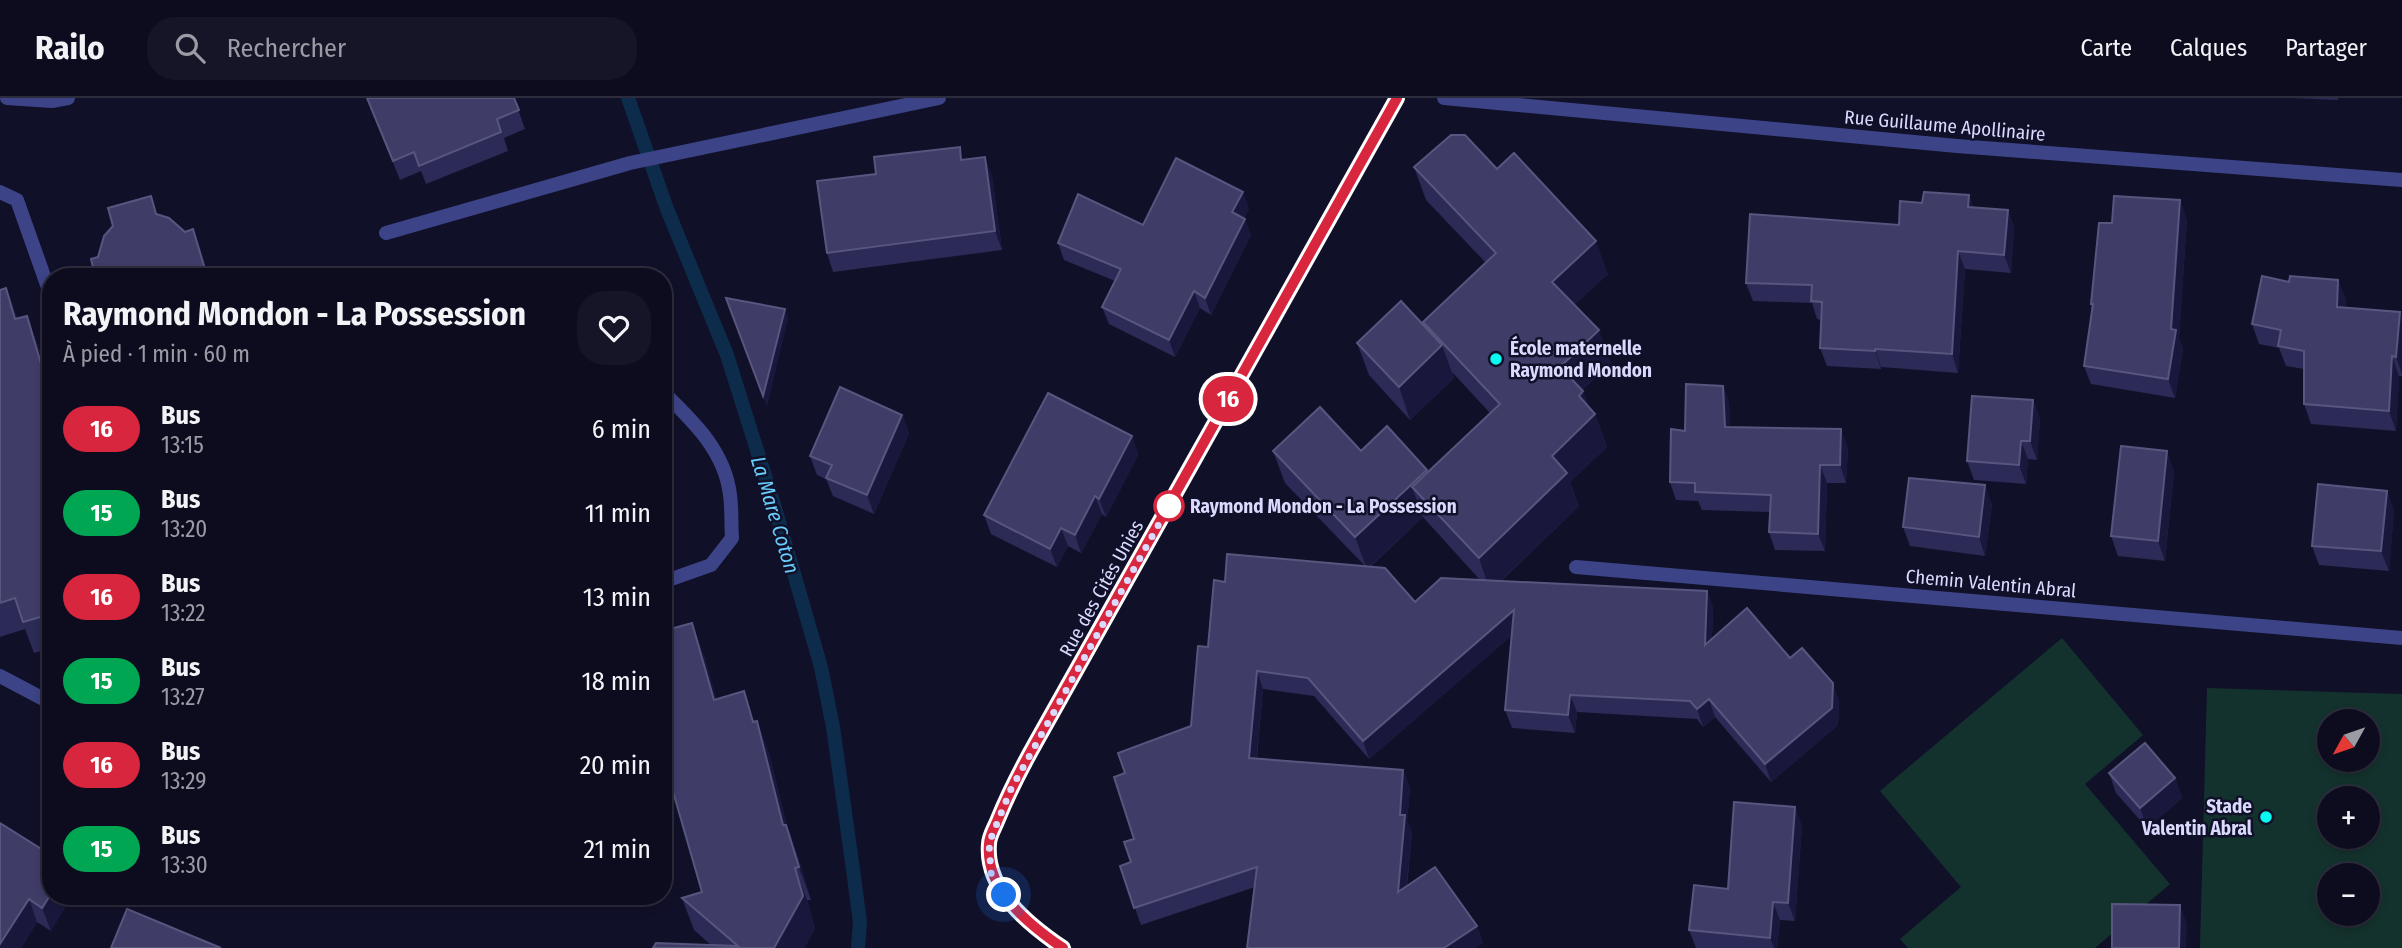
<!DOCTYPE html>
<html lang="fr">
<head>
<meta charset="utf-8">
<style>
	:root { --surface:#0d0c1f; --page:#161528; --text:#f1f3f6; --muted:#9a9ba4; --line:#2d2c3d }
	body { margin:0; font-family:"Fira Sans Condensed",sans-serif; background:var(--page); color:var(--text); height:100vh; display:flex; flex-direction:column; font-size:26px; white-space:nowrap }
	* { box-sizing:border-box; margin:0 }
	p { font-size:23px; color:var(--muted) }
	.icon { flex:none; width:38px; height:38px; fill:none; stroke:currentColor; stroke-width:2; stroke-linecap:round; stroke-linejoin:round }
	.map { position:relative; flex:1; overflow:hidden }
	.sheet { position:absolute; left:42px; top:170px; width:630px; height:637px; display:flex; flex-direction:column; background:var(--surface); border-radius:28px; box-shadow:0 4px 10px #0003,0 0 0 2px var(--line) }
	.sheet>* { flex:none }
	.badge { padding:0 14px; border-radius:23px; font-size:24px; line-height:46px }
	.needle { width:46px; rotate:230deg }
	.buttons { position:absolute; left:2317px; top:611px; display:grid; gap:14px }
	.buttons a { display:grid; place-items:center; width:63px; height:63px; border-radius:50%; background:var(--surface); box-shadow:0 4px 10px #0003,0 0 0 2px var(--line); font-size:35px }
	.you { position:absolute; width:35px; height:35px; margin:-18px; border:5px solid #fff; border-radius:50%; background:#1a73e8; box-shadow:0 0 0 10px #1a73e833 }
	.map>.badge { position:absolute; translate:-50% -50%; box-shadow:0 0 0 4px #fff }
	.round { display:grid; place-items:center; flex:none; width:74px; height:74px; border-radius:28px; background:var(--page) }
	.head { display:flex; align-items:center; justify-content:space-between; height:119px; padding:0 21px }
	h1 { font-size:33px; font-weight:700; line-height:52px }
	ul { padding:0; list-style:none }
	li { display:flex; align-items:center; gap:21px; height:84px; padding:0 21px }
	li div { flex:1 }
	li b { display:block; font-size:26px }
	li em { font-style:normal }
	li .badge { min-width:77px; font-weight:700; text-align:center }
	header { display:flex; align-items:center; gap:42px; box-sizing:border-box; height:98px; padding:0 35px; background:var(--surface); border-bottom:2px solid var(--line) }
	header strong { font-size:33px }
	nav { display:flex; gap:38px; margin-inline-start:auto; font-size:24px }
	.search { width:490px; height:63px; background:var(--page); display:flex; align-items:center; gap:18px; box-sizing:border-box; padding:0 24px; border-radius:28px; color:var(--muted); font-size:26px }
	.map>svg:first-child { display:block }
</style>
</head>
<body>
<header>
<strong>Railo</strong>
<div class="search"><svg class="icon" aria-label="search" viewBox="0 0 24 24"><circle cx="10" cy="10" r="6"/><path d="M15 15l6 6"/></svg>Rechercher</div>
<nav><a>Carte</a><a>Calques</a><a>Partager</a></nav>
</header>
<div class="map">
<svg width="2402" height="850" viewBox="0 0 2402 850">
	<rect width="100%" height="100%" fill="#111029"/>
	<!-- green -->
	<g fill="#14322d" fill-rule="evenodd">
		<polygon points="2062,540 2143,637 2085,686 2170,786 2095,850 1908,850 1900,841 1961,789 1880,693"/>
		<path d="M2207,590l195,6v254h-202zM2368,623v39h-39v-39zM2329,700h39v38h-39zM2329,777h39v39h-39z"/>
	</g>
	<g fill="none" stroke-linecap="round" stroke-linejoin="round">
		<!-- stream -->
		<polyline stroke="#0d2c4b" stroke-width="14" points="628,0 667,111 727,257 773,403 821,569 833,629 851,757 860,824 858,850"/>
		<!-- minor -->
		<g stroke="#3c4487" stroke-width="14">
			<polyline points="1444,0 1957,48 2402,82"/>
			<polyline points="0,94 17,102 51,198"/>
			<polyline points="386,135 630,65 939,0"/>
			<path d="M663,294c30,29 62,59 67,103 2,14 1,29 2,43l-21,27 -48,17"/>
			<polyline points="1576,469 2402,540"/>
			<polyline points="0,578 51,605"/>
		</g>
		<!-- tertiary -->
		<g stroke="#3c4487" stroke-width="14">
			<polyline points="7,0 52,3 68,0"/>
			<path d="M1063,850c-34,-23 -78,-58 -74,-104 0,-8 6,-17 9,-25 11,-27 24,-51 38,-77l361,-644"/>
		</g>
	</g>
	<!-- wall -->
	<g fill="#2c2a56" fill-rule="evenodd">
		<polygon points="367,0 514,0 525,31 504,40 508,53 426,86 421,73 400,82"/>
		<polygon points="2290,0 2338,0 2338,2"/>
		<polygon points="965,62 992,78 1002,152 833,174 827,155 876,76"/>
		<path d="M1414,69l83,2 111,105 -34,31 37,58 -29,27 7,17 6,7 12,33 -37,35 9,24 -78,75 206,10 6,17 -1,30 78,20 49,42 -1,25 -67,57 -56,-65 -12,10 -6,-8 -120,-7 -2,21 -63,-5 -7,-18 7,-75 -143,124 -55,-63 -51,-7 -6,69 146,12 7,18 -3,33 5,12 -5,53 70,40 6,17 -228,-56 -114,38 -21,-59 11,-4 3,-23 -9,-66 66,-47 17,-79 17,-65 140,-16 -80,-83 -12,-32h88l66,19 1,2 62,-59 -38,-41 2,6 -44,42 -41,-45 -12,-32 67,-17 -1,-4 63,-59 -60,-63zM1423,419l57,63 -65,22 -45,-35z"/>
		<polygon points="1969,97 1973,109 2008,112 2014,130 2011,175 1965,171 1958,275 1881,269 1881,271 1827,268 1820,250 1821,222 1817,221 1812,205 1753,203 1746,185 1899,127 1922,105"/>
		<polygon points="1249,110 1244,120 1251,137 1211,217 1200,210 1175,259 1109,226 1102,209 1115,183 1064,162 1058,145 1143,127"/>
		<polygon points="2187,121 2179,240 2183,251 2175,300 2091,286 2084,268 2092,210 2091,206 2112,125"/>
		<polygon points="2338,182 2346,202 2345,210 2402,219 2402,278 2399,278 2396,333 2311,326 2304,306 2304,271 2286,268 2279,250 2259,246 2252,226 2289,184"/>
		<polygon points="6,190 17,221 27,218 38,248 51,292 51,550 34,555 25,531 0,539 0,192"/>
		<polygon points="1723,288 1729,305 1730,329 1848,349 1846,385 1827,385 1825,453 1775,452 1769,434 1770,414 1702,412 1698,403 1676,402 1670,384 1685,333"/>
		<polygon points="2033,302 2040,321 2037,362 2028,361 2026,386 1974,382 1967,363"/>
		<polygon points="902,317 909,335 874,416 833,398 826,381 817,377 810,358"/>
		<polygon points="1132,338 1138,357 1106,419 1102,416 1081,455 1068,448 1057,469 991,436 984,417"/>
		<polygon points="2174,373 2165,463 2118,458 2111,438"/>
		<polygon points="2387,393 2394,413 2389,473 2319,467 2312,448"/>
		<polygon points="1992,406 1985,458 1910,448 1903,429"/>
		<polygon points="663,533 704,557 716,601 755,624 769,655 787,728 798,759 811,802 807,802 815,831 804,850 711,847 694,832 682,800 702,794 670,683 663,685"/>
		<polygon points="2109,675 2175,680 2182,700 2147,730 2116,695"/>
		<polygon points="1802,727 1795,823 1780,822 1777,850 1696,850 1689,832 1728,791"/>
		<polygon points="51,757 51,833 37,824 21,850 0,850"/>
	</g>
	<!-- shaded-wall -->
	<g fill="#19183c">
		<polygon points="985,59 992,78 1002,152 995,133"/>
		<polygon points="1243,94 1249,110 1238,131 1232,114"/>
		<polygon points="1969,97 1976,115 1968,109"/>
		<polygon points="2180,102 2187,121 2179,240 2183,251 2175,300 2168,281"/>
		<polygon points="2008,112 2014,130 2011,175 2004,157"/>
		<polygon points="1245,121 1251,137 1211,217 1205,200"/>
		<polygon points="193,131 200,150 208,178 207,178"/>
		<polygon points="1596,143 1608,176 1564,216 1552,184"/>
		<polygon points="1958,153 1965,171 1958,275 1952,256"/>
		<polygon points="2338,182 2346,202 2344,229 2337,209"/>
		<polygon points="6,190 18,221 15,221"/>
		<polygon points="1194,193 1200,210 1175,259 1169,242"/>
		<polygon points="785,211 788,221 767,309 763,298"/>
		<polygon points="2400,214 2402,219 2402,276 2396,259"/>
		<polygon points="27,218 38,248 51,292 51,300"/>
		<polygon points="1599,232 1611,265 1572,301 1560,269"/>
		<polygon points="1442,247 1454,280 1410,322 1399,289"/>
		<polygon points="1875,251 1881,269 1881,271 1875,253"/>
		<polygon points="2392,258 2399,278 2396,333 2389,313"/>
		<polygon points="1723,288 1729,305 1731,347 1725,329"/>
		<polygon points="1583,293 1593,319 1595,316 1607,349 1570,384 1579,408 1490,493 1479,460 1552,358 1579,298"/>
		<polygon points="2033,302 2040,321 2037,362 2030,343"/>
		<polygon points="902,317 909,335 874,416 867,397"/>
		<polygon points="1841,331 1848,349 1846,385 1840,367"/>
		<polygon points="1132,338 1138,357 1106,419 1099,401"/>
		<polygon points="2021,343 2028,361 2026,386 2019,367"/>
		<polygon points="2167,353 2174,373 2165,463 2158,443"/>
		<polygon points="1820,367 1827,385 1825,453 1818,436"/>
		<polygon points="1427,372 1439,404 1412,389 1423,419 1367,471 1355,439"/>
		<polygon points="1985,387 1992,406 1985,458 1979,439"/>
		<polygon points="2387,393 2394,413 2389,473 2381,453"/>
		<polygon points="1095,398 1102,416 1081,455 1075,437"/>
		<polygon points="1061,430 1068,448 1057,469 1050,451"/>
		<polygon points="1707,493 1713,510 1711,565 1705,547"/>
		<polygon points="1514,512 1520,530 1369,661 1363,643"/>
		<polygon points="692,525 704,557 726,634 714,602"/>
		<polygon points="1257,573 1263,591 1255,677 1249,660"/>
		<polygon points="1833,585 1839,602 1838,627 1771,684 1765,666"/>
		<polygon points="1570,597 1577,614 1575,635 1568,617"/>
		<polygon points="1709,601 1715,619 1703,629 1697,611"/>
		<polygon points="757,623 769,655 787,728 798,759 811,802 783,727"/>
		<polygon points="1403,672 1410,690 1407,723 1412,735 1404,812 1398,794 1400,717"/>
		<polygon points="2175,680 2182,700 2147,730 2140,710"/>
		<polygon points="1795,709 1802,727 1795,823 1788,805"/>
		<polygon points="795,770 807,802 815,831 804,850 774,850"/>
		<polygon points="51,796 51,798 73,798 51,833 42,810"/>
		<polygon points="29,801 37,824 21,850 0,850 0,846"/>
		<polygon points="1773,804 1780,822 1777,850 1774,850 1770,840"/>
		<polygon points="2180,807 2187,826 2186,850 2179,850"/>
		<polygon points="1477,828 1483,845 1476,850 1444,850"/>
	</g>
	<!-- building -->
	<g fill="#3f3d68" stroke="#57567f" stroke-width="2">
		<polygon points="367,0 514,0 519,12 497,21 501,34 419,68 414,54 393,63"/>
		<polygon points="1451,37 1465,37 1497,71 1514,55 1596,143 1552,184 1599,232 1560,269 1583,293 1579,298 1595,316 1552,358 1567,375 1479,460 1412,389 1500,306 1423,224 1496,155 1414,69"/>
		<polygon points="960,49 961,62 985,59 995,133 827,155 817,83 876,76 874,59"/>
		<polygon points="1176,60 1243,94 1232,114 1245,121 1205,200 1194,193 1169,242 1102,209 1121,171 1058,145 1078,96 1143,127"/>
		<polygon points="1924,94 1969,97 1968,109 2008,112 2004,157 1958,153 1952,256 1875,251 1875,253 1820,250 1822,204 1811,203 1812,187 1746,185 1750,116 1899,127 1900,103 1922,105"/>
		<polygon points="151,98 156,116 169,120 185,134 193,131 207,178 95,178 91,161 98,159 104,138 113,128 108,110"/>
		<polygon points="2114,98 2180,102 2171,231 2176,232 2168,281 2084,268 2093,206 2091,206 2099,125 2112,125"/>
		<polygon points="2262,178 2289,184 2290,178 2338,182 2337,209 2400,214 2396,259 2392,258 2389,313 2304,306 2304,253 2278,248 2281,232 2252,226"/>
		<polygon points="6,190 15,221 27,218 51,300 51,516 23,524 15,500 0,505 0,192"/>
		<polygon points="726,200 785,211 763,298"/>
		<polygon points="1401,203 1442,247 1399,289 1357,245"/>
		<polygon points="1686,286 1723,288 1725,329 1841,331 1840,367 1820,367 1818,436 1769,434 1771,397 1695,394 1695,385 1670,384 1671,331 1685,333"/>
		<polygon points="840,289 902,317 867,397 826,380 832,367 810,358"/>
		<polygon points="1048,295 1132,338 1099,401 1095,398 1075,437 1061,430 1050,451 984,417"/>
		<polygon points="1972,298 2033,302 2030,343 2021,343 2019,367 1967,363"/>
		<polygon points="1320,309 1361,353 1387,328 1427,372 1355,439 1273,353"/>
		<polygon points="2121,348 2167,353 2158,443 2111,438"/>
		<polygon points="1909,380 1985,387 1979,439 1903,429"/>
		<polygon points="2318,386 2387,393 2381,453 2312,448"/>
		<polygon points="1227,456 1385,470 1415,504 1441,480 1707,493 1705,547 1747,510 1790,560 1802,550 1833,585 1832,610 1765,666 1709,601 1697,611 1690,603 1570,597 1568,617 1505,612 1514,512 1363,643 1308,580 1257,573 1249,660 1403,672 1400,717 1405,717 1398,794 1435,769 1477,828 1444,850 1247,850 1257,769 1134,810 1120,768 1131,764 1124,744 1134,741 1114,679 1125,675 1118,655 1191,628 1198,548 1208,549 1214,482 1225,484"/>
		<polygon points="692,525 714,602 744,593 753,624 757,623 783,727 786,727 799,769 795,770 803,798 774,850 653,850 656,845 738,848 682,800 702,794 663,659 663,533"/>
		<polygon points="2145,645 2175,680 2140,710 2109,675"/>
		<polygon points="1734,704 1795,709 1788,805 1773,804 1770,840 1689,832 1694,787 1728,791"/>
		<polygon points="0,725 51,757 51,796 42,810 29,801 0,846"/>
		<polygon points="2112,806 2180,807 2179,850 2112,850"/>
		<polygon points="127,811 221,850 111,850"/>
	</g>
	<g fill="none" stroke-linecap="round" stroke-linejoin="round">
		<defs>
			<path id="line" d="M1063,850c-34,-23 -78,-58 -74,-104 0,-8 6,-17 9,-25 11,-27 24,-52 38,-77l361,-644"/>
		</defs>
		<!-- line casing -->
		<use href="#line" stroke="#fff" stroke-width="16"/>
		<!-- line -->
		<use href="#line" stroke="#d7263d" stroke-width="10"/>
		<!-- walk -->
		<polyline stroke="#d9dafe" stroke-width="7" stroke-dasharray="0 12.6" points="1004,797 991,775 989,745 1011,691 1169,408"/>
	</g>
	<!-- markers -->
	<g fill="#08fbf1" stroke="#111029" stroke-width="2.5">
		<circle cx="1496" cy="261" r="7"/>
		<circle cx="2266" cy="719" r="7"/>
	</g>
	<circle fill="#fff" stroke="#d7263d" stroke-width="3.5" cx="1169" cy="408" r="14"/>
	<g text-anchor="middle" stroke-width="5" stroke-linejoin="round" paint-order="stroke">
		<!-- street labels -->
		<g font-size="19" fill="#d9dafe" stroke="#111029">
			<text transform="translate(1945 27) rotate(5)" y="7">Rue Guillaume Apollinaire</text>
			<text transform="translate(1991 485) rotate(5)" y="7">Chemin Valentin Abral</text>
			<text transform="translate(1101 490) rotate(-61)" y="7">Rue des Cités Unies</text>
		</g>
		<!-- poi labels -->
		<g font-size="19" font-weight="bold" fill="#d9dafe" stroke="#111029" text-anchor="start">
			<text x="1510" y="257">École maternelle<tspan x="1510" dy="22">Raymond Mondon</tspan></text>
			<text x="2252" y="715" text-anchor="end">Stade<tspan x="2252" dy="22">Valentin Abral</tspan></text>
		</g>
		<!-- stop labels -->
		<g font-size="19" font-weight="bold" fill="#d9dafe" stroke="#111029" text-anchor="start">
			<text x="1190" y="415">Raymond Mondon - La Possession</text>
		</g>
		<!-- water labels -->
		<g font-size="21" font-style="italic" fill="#68cdfd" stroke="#111029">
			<text transform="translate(775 417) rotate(73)" y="7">La Mare Coton</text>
		</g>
	</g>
</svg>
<div class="buttons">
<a><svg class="needle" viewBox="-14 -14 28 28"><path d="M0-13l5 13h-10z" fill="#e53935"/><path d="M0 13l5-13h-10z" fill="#9a9ba4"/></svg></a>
<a>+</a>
<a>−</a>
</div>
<div class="you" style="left:1004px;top:797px"></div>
<b class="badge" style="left:1228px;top:301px;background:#d7263d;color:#fff">16</b>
<section class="sheet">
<div class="head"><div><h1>Raymond Mondon - La Possession</h1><p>À pied · 1 min · 60 m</p></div><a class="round"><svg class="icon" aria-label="heart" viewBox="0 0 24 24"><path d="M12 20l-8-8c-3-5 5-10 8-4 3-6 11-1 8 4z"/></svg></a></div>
<ul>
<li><span class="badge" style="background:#d7263d;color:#fff">16</span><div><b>Bus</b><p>13:15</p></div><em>6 min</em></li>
<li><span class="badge" style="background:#00a651;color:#fff">15</span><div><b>Bus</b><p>13:20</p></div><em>11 min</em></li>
<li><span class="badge" style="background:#d7263d;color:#fff">16</span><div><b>Bus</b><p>13:22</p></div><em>13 min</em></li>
<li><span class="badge" style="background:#00a651;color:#fff">15</span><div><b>Bus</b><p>13:27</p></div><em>18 min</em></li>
<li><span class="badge" style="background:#d7263d;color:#fff">16</span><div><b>Bus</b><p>13:29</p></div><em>20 min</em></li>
<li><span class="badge" style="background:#00a651;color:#fff">15</span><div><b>Bus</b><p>13:30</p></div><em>21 min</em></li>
</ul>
</section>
</div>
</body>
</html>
